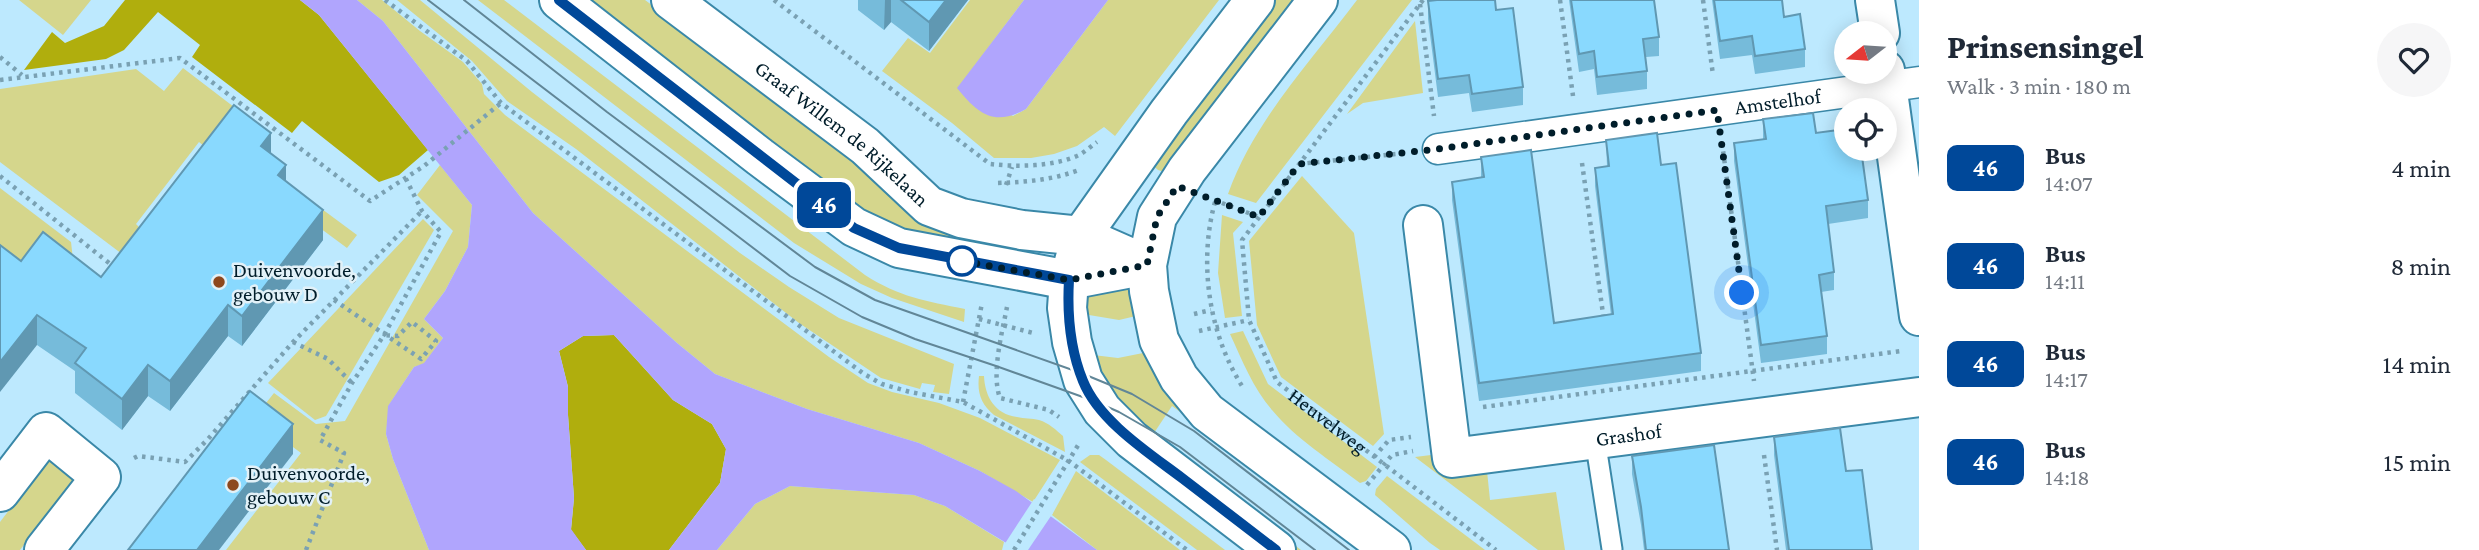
<!DOCTYPE html>
<html lang="en">
<head>
<meta charset="utf-8">
<style>
	:root { --surface:#fff; --page:#f6f6f7; --text:#1f2937; --muted:#747a83 }
	body { margin:0; font-family:"Crimson Pro",serif; background:var(--page); color:var(--text); height:100vh; display:flex; flex-direction:column; font-size:26px; white-space:nowrap }
	* { box-sizing:border-box; margin:0 }
	p { font-size:23px; color:var(--muted) }
	.icon { flex:none; width:38px; height:38px; fill:none; stroke:currentColor; stroke-width:2; stroke-linecap:round; stroke-linejoin:round }
	.map { position:relative; flex:1; overflow:hidden }
	.drawer { display:flex; flex-direction:column; background:var(--surface); width:560px }
	.drawer>* { flex:none }
	.badge { padding:0 14px; border-radius:10px; font-size:24px; line-height:46px }
	.needle { width:46px; rotate:253deg }
	.buttons { position:absolute; left:1834px; top:21px; display:grid; gap:14px }
	.buttons a { display:grid; place-items:center; width:63px; height:63px; border-radius:50%; background:var(--surface); box-shadow:0 4px 18px #0003; font-size:35px }
	.you { position:absolute; width:35px; height:35px; margin:-18px; border:5px solid #fff; border-radius:50%; background:#1a73e8; box-shadow:0 0 0 10px #1a73e833 }
	.map>.badge { position:absolute; translate:-50% -50%; box-shadow:0 0 0 4px #fff }
	.round { display:grid; place-items:center; flex:none; width:74px; height:74px; border-radius:37px; background:var(--page) }
	.summary { display:flex; align-items:center; justify-content:space-between; height:119px; padding:0 28px }
	h1 { font-size:33px; font-weight:800; line-height:52px }
	ul { padding:0; list-style:none }
	li { display:flex; align-items:center; gap:21px; height:98px; padding:0 28px }
	li div { flex:1 }
	li b { display:block; font-size:26px }
	li em { font-style:normal }
	li .badge { min-width:77px; font-weight:700; text-align:center }
	main { display:flex; flex:1; min-height:0 }
	.map>svg:first-child { display:block }
</style>
</head>
<body>
<main>
<div class="map">
<svg width="1919" height="550" viewBox="0 0 1919 550">
	<rect width="100%" height="100%" fill="#bde9fe"/>
	<!-- green -->
	<g fill="#d5d68c">
		<polygon points="19,0 91,0 63,35"/>
		<polygon points="357,0 382,0 420,31 463,62 482,84 484,94 505,115 829,357 868,383 892,392 939,403 980,418 1060,460 1033,502 980,471 919,443 807,409 715,374 677,343 533,213 383,21"/>
		<polygon points="397,0 420,0 532,92 740,253 789,287 839,318 954,364 949,394 933,392 935,385 922,383 920,389 881,378 799,323 576,149 507,101 472,61"/>
		<path d="M478,0h26l361,275c34,22 61,26 100,34l-1,13 -72,-24 -31,-14 -67,-41z"/>
		<polygon points="575,0 645,0 856,156 982,234 978,253 848,211"/>
		<polygon points="970,0 1024,0 958,88 1013,116 1026,109 1108,0 1219,0 1115,136 1104,127 1077,146 1054,154 1031,158 994,158 952,123 882,71 908,38 930,53"/>
		<polygon points="1271,0 1305,0 1171,174 1158,170 1147,160"/>
		<path d="M1357,0h55l-156,203 -28,-9c26,-73 83,-133 129,-194z"/>
		<polygon points="1415,21 1423,93 1363,103 1347,114"/>
		<polygon points="183,68 234,107 204,146 199,142 136,224 141,229 122,254 0,162 0,89 136,69 164,91"/>
		<polygon points="440,165 472,205 468,247 445,291 424,319 443,338 424,364 414,367 389,405 386,434 393,459 429,550 226,550 301,453 254,418 274,393 316,424 345,421 453,231 417,195"/>
		<polygon points="1302,176 1354,233 1384,434 1373,446 1281,377 1257,325 1249,241"/>
		<polygon points="0,188 71,242 74,268 0,273"/>
		<polygon points="307,198 357,235 347,248 297,211"/>
		<polygon points="1222,215 1243,222 1233,233 1242,316 1225,318 1218,273"/>
		<polygon points="423,219 434,230 326,416 315,420 268,383"/>
		<polygon points="1123,283 1132,288 1136,316 1119,320 1083,314 1082,298"/>
		<path d="M1243,331l25,53 109,83 -11,14 -6,2c-30,-23 -64,-44 -88,-73 -19,-22 -30,-50 -42,-76z"/>
		<polygon points="1148,352 1289,491 1172,406 1152,436 1301,550 1293,550 1149,439 1104,385 1093,355 1118,358"/>
		<path d="M979,376h5c1,21 11,38 33,41 7,2 15,1 22,3 10,3 17,10 24,16l2,16 -71,-37c-13,-11 -17,-22 -15,-39z"/>
		<polygon points="1090,455 1099,455 1106,460 1225,550 1197,550 1080,462"/>
		<polygon points="1431,455 1435,467 1443,475 1487,471 1490,500 1556,492 1565,550 1538,550 1415,457"/>
		<polygon points="55,460 73,475 72,482 20,550 0,550 0,522 39,471 47,462"/>
		<polygon points="1076,471 1180,550 1097,550 1052,515"/>
		<polygon points="1387,476 1485,550 1440,550 1430,543 1375,495 1376,489"/>
		<polygon points="790,486 914,495 945,506 1004,542 1002,550 717,550 755,504"/>
	</g>
	<!-- forest -->
	<g fill="#b0ae0d">
		<polygon points="125,0 300,0 319,15 428,150 399,175 379,182 302,121 292,133 192,57 200,45 158,12 124,50 106,59 24,70 52,32 65,43 104,26"/>
		<polygon points="614,335 673,400 712,424 726,449 720,483 669,550 586,550 571,530 574,498 568,415 568,387 559,351 583,336"/>
	</g>
	<!-- water -->
	<g fill="#b0a5fd">
		<polygon points="300,0 357,0 383,21 533,213 677,343 715,374 807,409 919,443 980,471 1016,491 1097,550 1018,550 945,506 914,495 790,486 755,504 717,550 669,550 720,483 726,449 712,424 673,400 614,335 583,336 559,351 568,387 568,415 574,498 571,529 586,550 429,550 393,459 386,434 388,406 414,367 424,363 443,338 424,319 445,291 468,247 472,205 319,15"/>
		<path d="M1024,0h84l-82,109c-32,18 -48,5 -69,-21z"/>
	</g>
	<!-- pier -->
	<polygon fill="#bde9fe" points="1034,499 1053,513 1028,550 1012,550 1004,545"/>
	<g fill="none" stroke-linecap="round" stroke-linejoin="round">
		<defs>
			<polyline id="service" points="1595,439 1612,549"/>
			<g id="pedestrian">
				<path id="s2" d="M1438,149l481,-67"/>
			</g>
			<g id="minor">
				<polyline points="1875,0 1880,33"/>
				<polyline points="1885,70 1919,316"/>
				<path id="s3" d="M1423,225l29,233 467,-61"/>
				<polyline points="0,492 46,432 101,477 44,550"/>
			</g>
			<g id="tertiary">
				<polyline points="559,0 760,157 854,227 899,248 1069,280 1147,265"/>
				<path id="s4" d="M671,0l194,146 64,60 32,12 61,12 59,6 66,29"/>
			</g>
			<g id="secondary">
				<polyline points="1255,0 1169,112 1081,236 1069,280 1067,308 1072,342 1083,380 1102,410 1132,440 1276,550"/>
				<polyline points="1318,0 1187,170 1157,217 1147,265 1149,291 1159,340 1179,378 1207,412 1391,550"/>
			</g>
		</defs>
		<!-- service casing -->
		<use href="#service" stroke="#3a88a8" stroke-width="23"/>
		<!-- pedestrian casing -->
		<use href="#pedestrian" stroke="#3a88a8" stroke-width="33"/>
		<!-- minor casing -->
		<use href="#minor" stroke="#3a88a8" stroke-width="42"/>
		<!-- tertiary casing -->
		<use href="#tertiary" stroke="#3a88a8" stroke-width="42"/>
		<!-- secondary casing -->
		<use href="#secondary" stroke="#3a88a8" stroke-width="42"/>
		<!-- path -->
		<g stroke="#7aa1b3" stroke-width="4.5" stroke-dasharray="3.5 5" stroke-linecap="butt">
			<polyline points="385,0 467,61 501,103 864,374 882,384 910,392 963,402 1069,461 1187,550"/>
			<path d="M774,0l216,164c27,3 63,3 89,-9 6,-3 12,-9 18,-13"/>
			<path id="s1" d="M1423,0l-181,240 7,80 28,62 219,168"/>
			<polyline points="1560,0 1573,96"/>
			<polyline points="1703,0 1713,75"/>
			<polyline points="1420,4 1434,116"/>
			<polyline points="0,57 22,75"/>
			<polyline points="0,80 180,58 370,201 424,166 501,103"/>
			<polyline points="1722,143 1754,381"/>
			<polyline points="1582,163 1604,321"/>
			<polyline points="1299,164 1406,153"/>
			<polyline points="0,176 114,267"/>
			<path d="M998,183c29,-1 54,-3 81,-13"/>
			<polyline points="1006,185 1012,167"/>
			<polyline points="1214,200 1259,217"/>
			<path d="M1215,202c-17,61 -6,134 29,187"/>
			<polyline points="334,300 421,359 436,341 412,322 398,336 384,335"/>
			<path d="M1007,307c-5,26 -16,67 -7,91l49,12 10,7"/>
			<polyline points="1194,314 1211,310"/>
			<polyline points="979,319 1033,333"/>
			<polyline points="1199,331 1249,320"/>
			<polyline points="293,342 328,359 352,383"/>
			<polyline points="963,402 982,303"/>
			<polyline points="1483,407 1901,351"/>
			<polyline points="1764,455 1777,550"/>
			<polyline points="1374,457 1389,440 1411,437"/>
			<polyline points="134,458 138,456 185,462 208,439 293,342 422,211"/>
			<polyline points="1367,485 1392,455 1413,451"/>
			<polyline points="306,550 344,453 320,440 352,383 384,335 441,232 422,211 405,177"/>
			<polyline points="1014,550 1080,442"/>
		</g>
		<!-- service -->
		<use href="#service" stroke="#fff" stroke-width="19"/>
		<!-- pedestrian -->
		<use href="#pedestrian" stroke="#fff" stroke-width="30"/>
		<!-- minor -->
		<use href="#minor" stroke="#fff" stroke-width="38"/>
		<!-- tertiary -->
		<use href="#tertiary" stroke="#fff" stroke-width="38"/>
		<!-- secondary -->
		<use href="#secondary" stroke="#fff" stroke-width="38"/>
		<!-- tram -->
		<g stroke="#618697" stroke-width="2">
			<polyline points="428,0 790,276 862,317 915,339 996,366 1094,401 1119,412 1180,447 1315,550"/>
			<polyline points="464,0 607,112 815,267 875,300 1081,373 1132,394 1194,431 1349,550"/>
		</g>
	</g>
	<!-- wall -->
	<g fill="#76bbda">
		<polygon points="858,0 968,0 929,51 891,22 884,30 858,10"/>
		<polygon points="1569,0 1654,0 1659,37 1659,56 1646,57 1647,71 1647,89 1597,95 1594,69 1579,72"/>
		<polygon points="1712,0 1782,0 1784,17 1805,49 1805,67 1755,74 1752,55 1720,59"/>
		<polygon points="1428,1 1496,10 1523,87 1523,105 1472,112 1469,93 1438,97 1428,19"/>
		<polygon points="1763,119 1816,133 1868,200 1868,218 1828,224 1834,272 1834,290 1821,292 1827,336 1827,354 1761,363 1734,161 1734,143 1763,140"/>
		<polygon points="1606,140 1661,165 1701,353 1701,371 1479,401 1452,200 1452,182 1481,177 1481,157 1554,323 1611,315 1595,186 1595,168 1607,166"/>
		<polygon points="271,153 286,181 323,240 242,346 228,336 170,411 148,396 122,430 75,393 75,371 37,345 21,261 101,277"/>
		<polygon points="1774,437 1846,471 1872,550 1786,550 1774,455"/>
		<polygon points="1632,456 1729,550 1644,550 1641,525 1632,474"/>
	</g>
	<!-- shaded-wall -->
	<g fill="#6098b2">
		<polygon points="885,0 891,0 891,22 884,30"/>
		<polygon points="946,0 968,0 929,51 929,22"/>
		<polygon points="271,133 271,163 261,146"/>
		<polygon points="286,165 286,196 278,175"/>
		<polygon points="323,210 323,240 242,346 242,316"/>
		<polygon points="228,305 228,336 170,411 170,381"/>
		<polygon points="37,315 37,345 0,392 0,362"/>
		<polygon points="148,365 148,396 122,430 122,399"/>
		<polygon points="293,424 293,454 219,550 197,550"/>
	</g>
	<!-- building -->
	<g fill="#89d9fe" stroke="#6098b2" stroke-width="2">
		<polygon points="901,0 946,0 929,22"/>
		<polygon points="1437,0 1495,0 1496,10 1513,8 1523,87 1472,94 1469,75 1438,79 1428,1"/>
		<polygon points="1571,0 1654,0 1659,37 1643,39 1647,71 1597,77 1594,51 1579,54"/>
		<polygon points="1714,0 1782,0 1784,17 1800,14 1805,49 1755,56 1752,36 1720,41"/>
		<polygon points="234,105 271,133 261,146 286,165 278,175 323,210 242,316 228,305 170,381 148,365 122,399 75,363 86,348 37,315 0,362 0,245 21,261 43,232 101,277"/>
		<polygon points="1813,113 1816,133 1846,129 1846,149 1861,149 1868,200 1826,206 1834,272 1819,275 1827,336 1761,345 1734,143 1766,139 1763,119"/>
		<polygon points="1657,133 1661,165 1676,163 1701,353 1479,383 1452,182 1484,177 1481,157 1531,150 1554,323 1613,314 1595,168 1609,166 1606,140"/>
		<polygon points="250,391 293,424 197,550 128,550"/>
		<polygon points="1840,428 1846,471 1862,470 1872,550 1789,550 1774,437"/>
		<polygon points="1714,445 1729,550 1646,550 1641,507 1632,456"/>
	</g>
	<g fill="none" stroke-linecap="round" stroke-linejoin="round">
		<defs>
			<path id="line" d="M559,0l295,228 45,20 170,32c-2,34 1,69 14,101 16,40 66,72 99,97 31,24 63,48 94,72"/>
		</defs>
		<!-- line casing -->
		<use href="#line" stroke="#fff" stroke-width="16"/>
		<!-- line -->
		<use href="#line" stroke="#004899" stroke-width="10"/>
		<!-- walk -->
		<polyline stroke="#001d2a" stroke-width="7" stroke-dasharray="0 12.6" points="962,261 957,260 1069,280 1147,265 1157,217 1177,186 1259,217 1299,164 1438,149 1717,110 1742,293"/>
	</g>
	<!-- markers -->
	<circle fill="#fff" stroke="#004899" stroke-width="3.5" cx="962" cy="261" r="14"/>
	<g fill="#8d481e" stroke="#e2f1f8" stroke-width="2.5">
		<circle cx="219" cy="282" r="7"/>
		<circle cx="233" cy="485" r="7"/>
	</g>
	<g text-anchor="middle" stroke-width="5" stroke-linejoin="round" paint-order="stroke">
		<!-- street labels -->
		<g font-size="21" fill="#001d2a" stroke="#e2f1f8">
			<text dy="7" stroke="none"><textPath href="#s2" startOffset="343">Amstelhof</textPath></text>
			<text dy="7" stroke="none"><textPath href="#s4" startOffset="217">Graaf Willem de Rijkelaan</textPath></text>
			<text dy="7" stroke="none"><textPath href="#s1" startOffset="513">Heuvelweg</textPath></text>
			<text dy="7" stroke="none"><textPath href="#s3" startOffset="413">Grashof</textPath></text>
		</g>
		<!-- poi labels -->
		<g font-size="21" fill="#001d2a" stroke="#e2f1f8" text-anchor="start">
			<text x="233" y="277">Duivenvoorde,<tspan x="233" dy="24">gebouw D</tspan></text>
			<text x="247" y="480">Duivenvoorde,<tspan x="247" dy="24">gebouw C</tspan></text>
		</g>
	</g>
</svg>
<div class="buttons">
<a><svg class="needle" viewBox="-14 -14 28 28"><path d="M0-13l5 13h-10z" fill="#e53935"/><path d="M0 13l5-13h-10z" fill="#747a83"/></svg></a>
<a><svg class="icon" aria-label="locate" viewBox="0 0 24 24"><circle cx="12" cy="12" r="6"/><path d="M12 2v4M12 18v4M2 12h4M18 12h4"/></svg></a>
</div>
<div class="you" style="left:1742px;top:293px"></div>
<b class="badge" style="left:824px;top:205px;background:#004899;color:#fff">46</b>
</div>
<section class="drawer">
<div class="summary"><div><h1>Prinsensingel</h1><p>Walk · 3 min · 180 m</p></div><a class="round"><svg class="icon" aria-label="heart" viewBox="0 0 24 24"><path d="M12 20l-8-8c-3-5 5-10 8-4 3-6 11-1 8 4z"/></svg></a></div>
<ul>
<li><span class="badge" style="background:#004899;color:#fff">46</span><div><b>Bus</b><p>14:07</p></div><em>4 min</em></li>
<li><span class="badge" style="background:#004899;color:#fff">46</span><div><b>Bus</b><p>14:11</p></div><em>8 min</em></li>
<li><span class="badge" style="background:#004899;color:#fff">46</span><div><b>Bus</b><p>14:17</p></div><em>14 min</em></li>
<li><span class="badge" style="background:#004899;color:#fff">46</span><div><b>Bus</b><p>14:18</p></div><em>15 min</em></li>
</ul>
</section>
</main>
</body>
</html>
